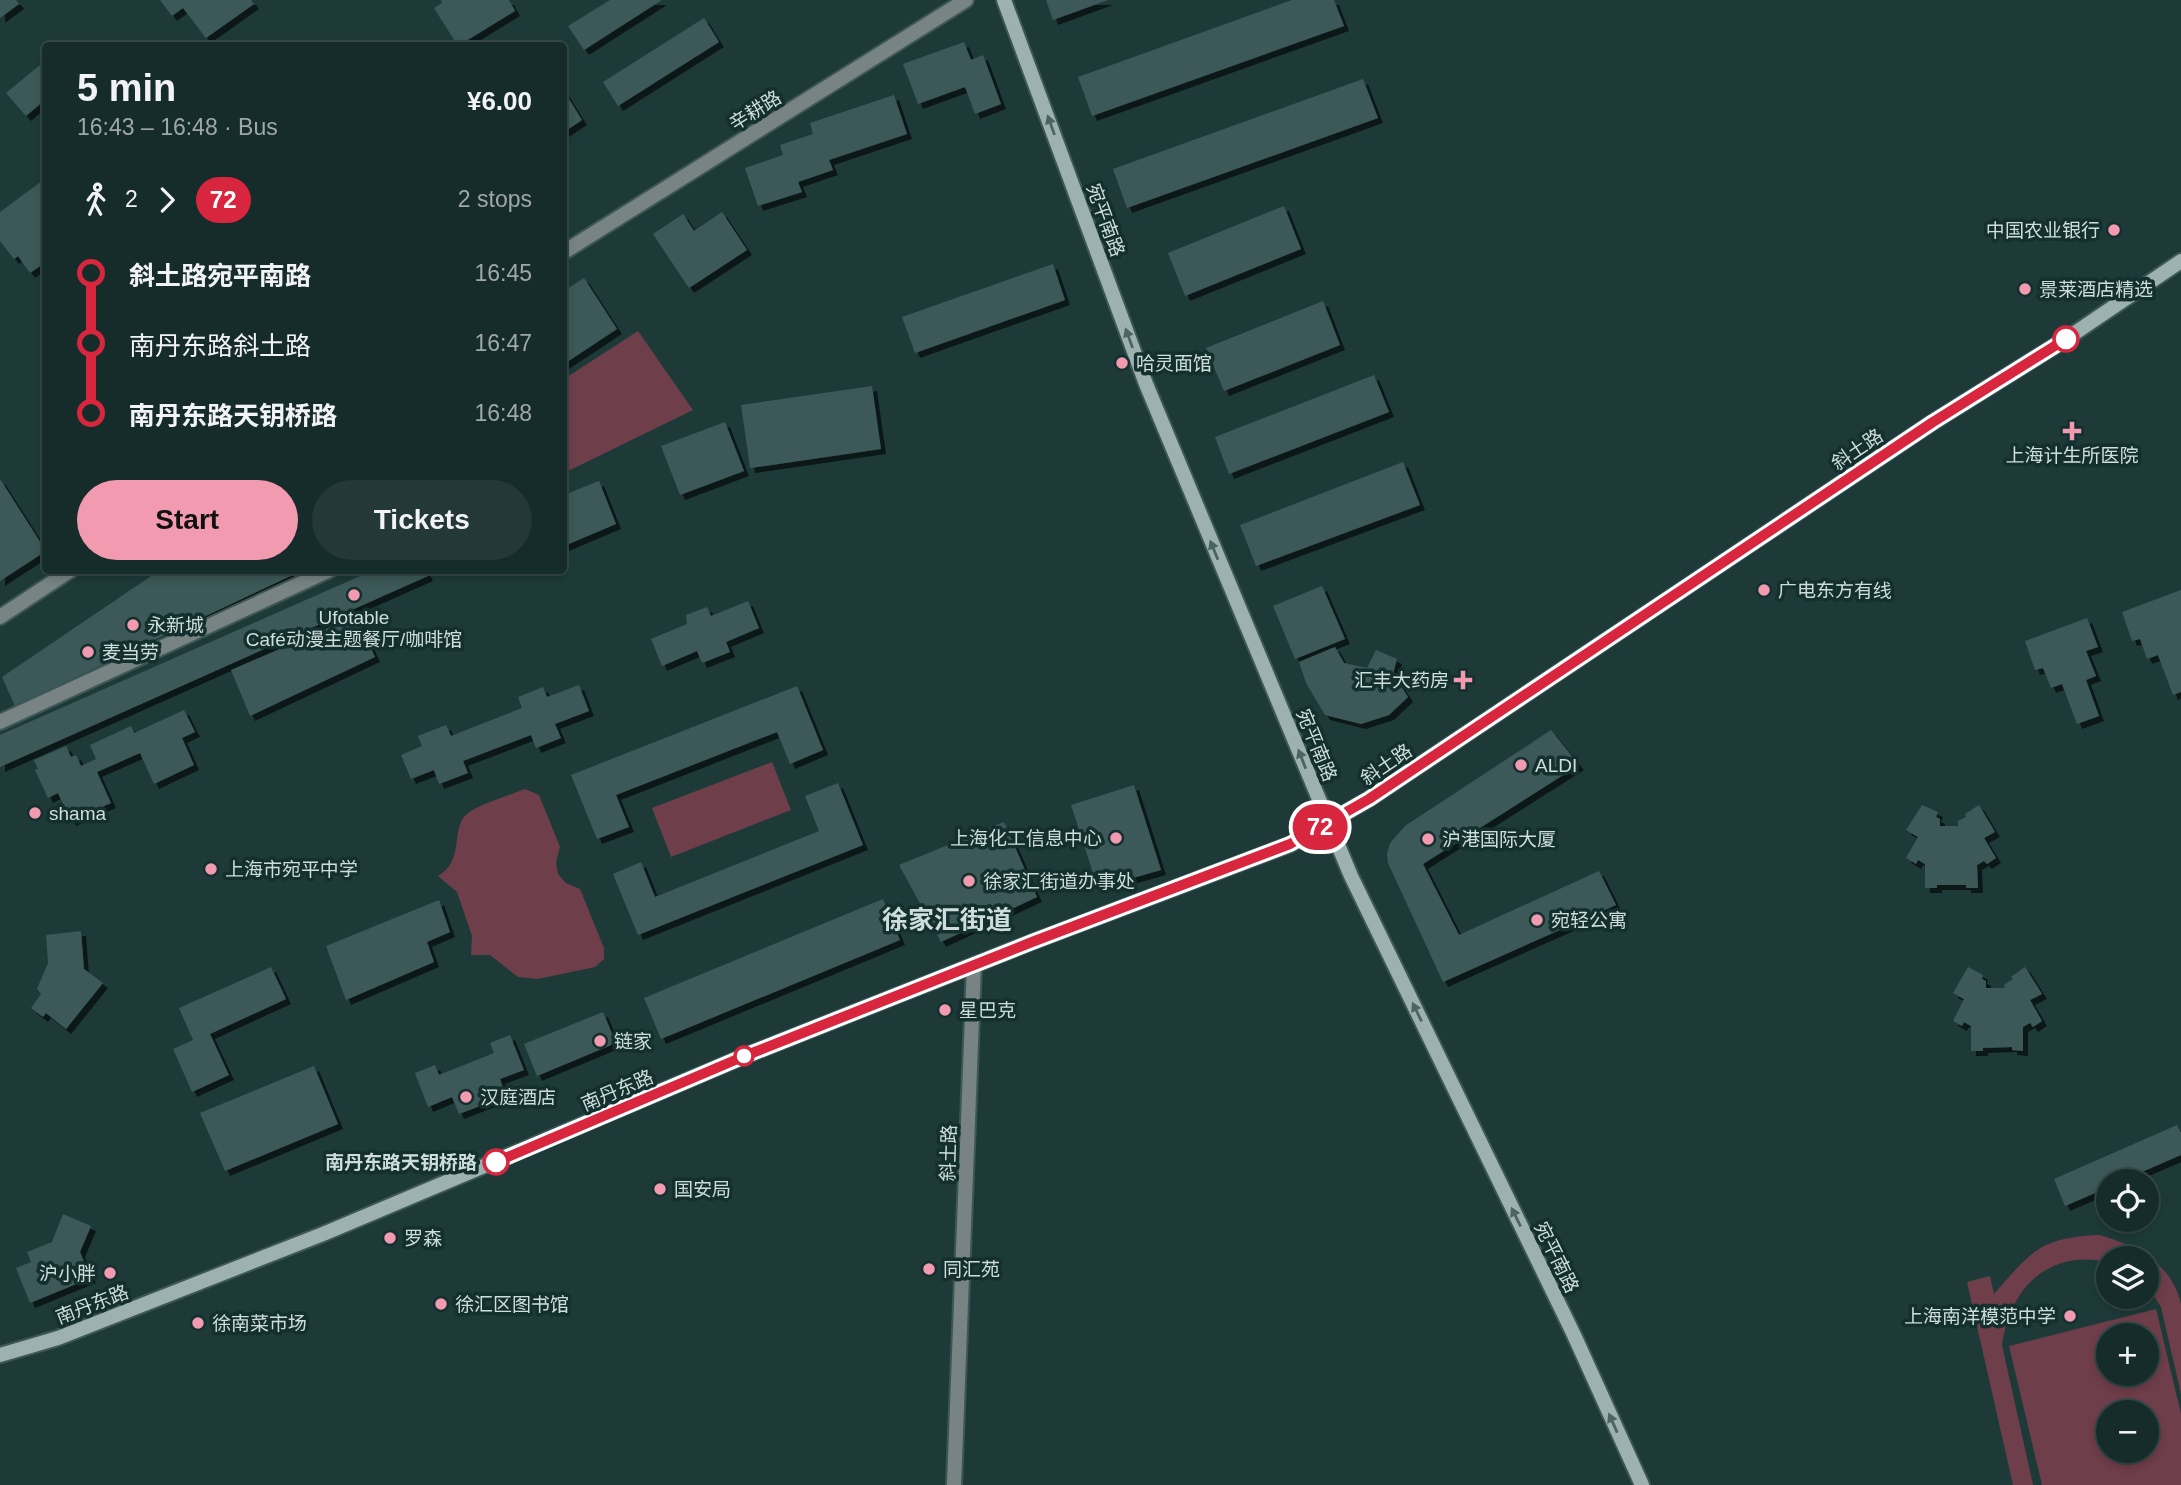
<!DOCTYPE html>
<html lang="en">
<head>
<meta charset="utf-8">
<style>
	:root { --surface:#162c2b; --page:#233837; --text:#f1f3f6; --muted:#9ea7a9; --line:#354847; --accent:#f29aaf }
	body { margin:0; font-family:Arial,"Noto Sans SC",sans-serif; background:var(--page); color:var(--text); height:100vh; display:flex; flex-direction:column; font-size:26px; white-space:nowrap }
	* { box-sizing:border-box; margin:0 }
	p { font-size:23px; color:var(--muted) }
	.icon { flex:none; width:38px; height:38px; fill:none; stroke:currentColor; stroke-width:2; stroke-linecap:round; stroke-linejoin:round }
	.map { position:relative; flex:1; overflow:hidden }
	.drawer { position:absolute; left:42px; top:42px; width:525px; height:532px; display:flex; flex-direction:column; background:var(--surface); border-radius:7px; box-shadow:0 4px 10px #0003,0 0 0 2px var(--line) }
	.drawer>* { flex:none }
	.badge { padding:0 14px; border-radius:23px; font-size:24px; line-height:46px }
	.buttons { position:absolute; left:2096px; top:1169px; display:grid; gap:14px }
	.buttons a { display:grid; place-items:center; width:63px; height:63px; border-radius:50%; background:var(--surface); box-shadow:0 4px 10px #0003,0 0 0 2px var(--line); font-size:35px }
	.map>.badge { position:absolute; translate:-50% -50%; box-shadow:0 0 0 4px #fff }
	.legs { display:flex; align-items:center; gap:10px; height:77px; padding:0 35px; font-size:23px }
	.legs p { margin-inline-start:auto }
	.overview { display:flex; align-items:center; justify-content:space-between; height:119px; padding:0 35px }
	h1 { font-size:38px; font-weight:800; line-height:52px }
	.primary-button { display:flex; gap:14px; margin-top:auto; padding:14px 35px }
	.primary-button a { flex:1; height:80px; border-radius:42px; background:var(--accent); color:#111; font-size:28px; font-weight:800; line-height:80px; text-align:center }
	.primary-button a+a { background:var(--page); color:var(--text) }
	ul { padding:0 35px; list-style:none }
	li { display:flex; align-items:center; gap:24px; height:70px; font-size:26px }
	li i { display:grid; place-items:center; width:10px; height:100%; margin:0 9px; background:currentColor }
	li i::after { content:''; width:18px; height:18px; margin:-9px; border:5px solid; border-radius:50%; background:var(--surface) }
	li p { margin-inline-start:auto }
	li:first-child i { background:linear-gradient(#0000 50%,currentColor 0) }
	li:last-child i { background:linear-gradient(currentColor 50%,#0000 0) }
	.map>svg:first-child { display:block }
</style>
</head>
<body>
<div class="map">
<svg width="2181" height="1485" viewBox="0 0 2181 1485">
	<defs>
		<filter id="shadow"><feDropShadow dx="5" dy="5" stdDeviation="0" flood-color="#0009"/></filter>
	</defs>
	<rect width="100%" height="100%" fill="#1d3a39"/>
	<!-- green -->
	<g fill="#6e3e4a" fill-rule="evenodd">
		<polygon points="638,331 693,410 564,473 564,379"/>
		<polygon points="772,762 791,810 671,857 652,808"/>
		<path d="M525,789l14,6 21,52 -4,15 2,12 8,9 14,6 24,59v11l-9,8 -57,12 -20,-2 -28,-22h-19l1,-19 -15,-44 -19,-16c28,-16 11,-48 30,-63 10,-8 44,-19 57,-24z"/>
		<path d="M2099,1235c36,10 73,28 82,69v90l-20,-87 -14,-22v-27h-38v4c-60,-13 -99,25 -107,83l31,140h-20l-46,-203 23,-6 4,18c38,-43 45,-56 105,-59z"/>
		<path d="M2156,1309l25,105v71h-139l-33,-139zM2147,1335v39h-38v-39zM2147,1412v39h-38v-39z"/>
	</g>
	<!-- building -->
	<g fill="#3c5958" filter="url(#shadow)">
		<polygon points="0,0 16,0 19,4 0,18"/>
		<polygon points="160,0 251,0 254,4 206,38 183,8 172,16"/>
		<polygon points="441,0 509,0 515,11 458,46 434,8 442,3"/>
		<polygon points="610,0 662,0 584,50 568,26"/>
		<polygon points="1046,0 1108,0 1053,20"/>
		<polygon points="1292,0 1334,0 1344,26 1092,116 1078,77"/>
		<polygon points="704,18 719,42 618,106 603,82"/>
		<polygon points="964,42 971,60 983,55 1001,104 975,114 965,87 918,104 903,64"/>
		<polygon points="46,60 46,99 26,116 6,93"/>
		<polygon points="1363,79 1378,118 1127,208 1113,169"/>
		<polygon points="564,91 582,120 564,132"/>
		<polygon points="894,95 907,134 829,160 833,170 798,182 802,192 758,206 745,168 783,155 780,145 813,134 810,123"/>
		<polygon points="46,178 46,262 30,273 18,256 14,259 0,241 0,212"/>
		<polygon points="1284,206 1301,249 1185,296 1168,253"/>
		<polygon points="722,212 747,250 689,288 653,234 683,214 694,231"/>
		<polygon points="1053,264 1065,300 915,353 902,317"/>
		<polygon points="584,278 617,329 564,364 564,291"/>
		<polygon points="1323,301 1340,345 1224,391 1206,348"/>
		<polygon points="1374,375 1389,412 1229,474 1215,437"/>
		<polygon points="872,386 881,449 750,468 741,405"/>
		<polygon points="725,422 744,471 680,495 661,446"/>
		<polygon points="1403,462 1420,505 1256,566 1240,525"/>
		<polygon points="0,479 46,551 0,581"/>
		<polygon points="599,481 616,524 564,546 564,495"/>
		<polygon points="160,570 296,570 297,573 15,706 2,677"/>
		<polygon points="366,570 425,570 428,576 0,767 0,735 367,573"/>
		<polygon points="1322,586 1345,639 1295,659 1273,606"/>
		<polygon points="2181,590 2181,692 2173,695 2158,655 2147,659 2140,639 2132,641 2122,612"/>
		<polygon points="748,601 759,628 726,642 730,652 702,663 697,651 662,666 651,639 687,624 686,615 707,607 711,616"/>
		<polygon points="356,616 375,657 250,716 231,670"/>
		<polygon points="2087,618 2098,647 2086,651 2096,676 2086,680 2099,716 2077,724 2062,684 2051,688 2043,668 2035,670 2025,641"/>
		<polygon points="1335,647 1344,663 1367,668 1376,650 1397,659 1393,674 1408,697 1389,715 1361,724 1325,715 1306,683 1299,662"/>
		<polygon points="579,685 589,711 555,724 561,738 536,748 531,735 463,761 468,773 439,784 434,770 411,779 401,755 422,746 418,736 446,725 451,736 522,708 518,697 543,687 547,697"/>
		<polygon points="797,686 823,750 790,764 777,732 616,795 629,827 597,839 571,775"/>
		<polygon points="184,710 195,732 182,738 194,765 154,784 140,753 97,772 111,803 71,821 58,793 48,798 35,770 38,769 34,760 66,746 71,757 76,755 81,766 96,759 90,745 131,726 134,733"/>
		<polygon points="1551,730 1579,765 1423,864 1459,935 1599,871 1616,905 1443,982 1388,863 1387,854 1390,843 1405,826"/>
		<polygon points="838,783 863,845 638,935 613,874 641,862 655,897 819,831 805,796"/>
		<polygon points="1134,785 1161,870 1098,888 1071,805"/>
		<polygon points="1922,805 1938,812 1936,817 1940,819 1940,826 1958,826 1958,821 1966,817 1965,814 1979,805 1995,832 1984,838 1996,858 1987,864 1984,861 1977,865 1978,888 1966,888 1966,885 1937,885 1937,888 1925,888 1925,864 1918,860 1916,864 1906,858 1918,837 1906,830"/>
		<polygon points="1004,822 1037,897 941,942 899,865"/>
		<polygon points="883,899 900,940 661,1039 644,998"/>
		<polygon points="439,900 450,932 427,942 434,962 346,1000 326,946"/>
		<polygon points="81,931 84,969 103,983 66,1029 46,1013 43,1017 31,1008 41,994 37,989 48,963 46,935"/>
		<polygon points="271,967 286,999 210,1034 229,1075 192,1092 173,1049 193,1040 179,1008"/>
		<polygon points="1968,967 1983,975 1982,979 1986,981 1986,988 2004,988 2005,984 2013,979 2011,977 2025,967 2042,994 2030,1000 2042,1021 2033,1027 2030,1023 2023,1027 2023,1051 2012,1050 2012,1047 1983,1048 1983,1051 1971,1051 1971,1026 1964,1022 1962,1026 1953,1021 1964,999 1953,993"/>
		<polygon points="603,1012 616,1043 537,1076 524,1044"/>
		<polygon points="510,1035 524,1070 500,1079 506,1096 459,1114 452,1097 428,1107 415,1073 435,1065 439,1075 494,1053 490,1043"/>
		<polygon points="314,1066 338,1124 225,1171 200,1113"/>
		<polygon points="2177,1125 2181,1133 2181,1155 2121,1181 2109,1181 2109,1187 2065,1206 2054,1179"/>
		<polygon points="63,1214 91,1226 80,1252 91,1278 30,1303 16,1268 31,1262 27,1252 52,1242"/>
	</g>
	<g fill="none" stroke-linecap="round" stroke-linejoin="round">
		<defs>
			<g id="street">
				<polyline points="564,252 966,0"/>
				<polyline points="0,617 71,570"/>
				<polyline points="0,722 330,570"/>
				<polyline points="954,1485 974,965"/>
			</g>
			<g id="secondary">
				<polyline points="1004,0 1146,384 1351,876 1574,1335 1642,1485"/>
				<polyline points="0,1355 58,1338 323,1234 747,1055 1032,942 1291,844 1369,799 1933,422 2066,339 2181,261"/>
			</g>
		</defs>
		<!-- street casing -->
		<use href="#street" stroke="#3d5756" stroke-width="18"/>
		<!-- secondary casing -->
		<use href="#secondary" stroke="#3d5756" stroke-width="18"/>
		<!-- street -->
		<use href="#street" stroke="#778483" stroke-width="14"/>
		<!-- secondary -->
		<use href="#secondary" stroke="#9cb1b0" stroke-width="14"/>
	</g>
	<!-- one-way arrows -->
	<defs><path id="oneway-solid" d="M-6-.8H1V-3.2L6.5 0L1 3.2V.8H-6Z" transform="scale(1.75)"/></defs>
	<g fill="#4a6463">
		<use href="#oneway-solid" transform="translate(1051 125) rotate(-110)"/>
		<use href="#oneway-solid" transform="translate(1129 338) rotate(-110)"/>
		<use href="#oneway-solid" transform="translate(1214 550) rotate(-112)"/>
		<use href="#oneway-solid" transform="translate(1302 759) rotate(-111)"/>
		<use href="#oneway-solid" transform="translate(1417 1012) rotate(-116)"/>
		<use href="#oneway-solid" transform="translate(1516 1217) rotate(-116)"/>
		<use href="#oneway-solid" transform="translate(1613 1423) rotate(-114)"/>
	</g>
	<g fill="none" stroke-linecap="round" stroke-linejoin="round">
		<defs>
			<polyline id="line-1" points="496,1162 747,1055 1032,942 1290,844 1369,799 1933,422 2066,339"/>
		</defs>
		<!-- line-1 casing -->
		<use href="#line-1" stroke="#fff" stroke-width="16"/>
		<!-- line-1 -->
		<use href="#line-1" stroke="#d7263d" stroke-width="10"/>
	</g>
	<!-- markers -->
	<g fill="#f29aaf" stroke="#13302f" stroke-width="2.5">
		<circle cx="2114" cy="230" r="7"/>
		<circle cx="2025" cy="289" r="7"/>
		<circle cx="1122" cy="363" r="7"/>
		<path d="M2068.5 420.5h7v7h7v7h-7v7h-7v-7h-7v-7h7z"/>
		<circle cx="1764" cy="590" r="7"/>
		<circle cx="354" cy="595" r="7"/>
		<circle cx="133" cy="625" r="7"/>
		<circle cx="88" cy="652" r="7"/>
		<path d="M1459.5 669.5h7v7h7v7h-7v7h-7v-7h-7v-7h7z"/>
		<circle cx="1521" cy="765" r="7"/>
		<circle cx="35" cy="813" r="7"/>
		<circle cx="1116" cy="838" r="7"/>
		<circle cx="1428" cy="839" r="7"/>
		<circle cx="211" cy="869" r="7"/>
		<circle cx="969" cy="881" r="7"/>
		<circle cx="1537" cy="920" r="7"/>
		<circle cx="945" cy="1010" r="7"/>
		<circle cx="600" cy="1041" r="7"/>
		<circle cx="466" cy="1097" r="7"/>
		<circle cx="660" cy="1189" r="7"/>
		<circle cx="390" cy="1238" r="7"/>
		<circle cx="929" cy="1269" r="7"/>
		<circle cx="110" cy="1273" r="7"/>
		<circle cx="441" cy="1304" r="7"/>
		<circle cx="2070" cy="1316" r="7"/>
		<circle cx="198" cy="1323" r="7"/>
	</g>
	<g fill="#fff" stroke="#d7263d" stroke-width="3.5">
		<circle cx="2066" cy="339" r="12"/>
		<circle cx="744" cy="1056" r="9"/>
		<circle cx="496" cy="1162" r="12"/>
	</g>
	<g text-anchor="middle" stroke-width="7" stroke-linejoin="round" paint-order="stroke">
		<!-- street labels -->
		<g font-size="19" fill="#cddddc" stroke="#13302f">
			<text transform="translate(755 110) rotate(-32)" y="7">辛耕路</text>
			<text transform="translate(1106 220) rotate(70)" y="7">宛平南路</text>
			<text transform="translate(1857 449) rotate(-34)" y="7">斜土路</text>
			<text transform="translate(1317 745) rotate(68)" y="7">宛平南路</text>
			<text transform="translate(1386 764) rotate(-34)" y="7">斜土路</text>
			<text transform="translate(617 1090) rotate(-23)" y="7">南丹东路</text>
			<text transform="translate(948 1153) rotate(-88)" y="7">斜土路</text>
			<text transform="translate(1557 1257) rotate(64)" y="7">宛平南路</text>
			<text transform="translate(92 1304) rotate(-21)" y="7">南丹东路</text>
		</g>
		<!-- poi labels -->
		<g font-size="19" fill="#cddddc" stroke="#13302f" text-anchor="start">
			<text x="2100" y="237" text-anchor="end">中国农业银行</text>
			<text x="2039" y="296">景莱酒店精选</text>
			<text x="1136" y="370">哈灵面馆</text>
			<text x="2072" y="462" text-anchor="middle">上海计生所医院</text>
			<text x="1778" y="597">广电东方有线</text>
			<text x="354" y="624" text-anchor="middle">Ufotable<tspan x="354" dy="22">Café动漫主题餐厅/咖啡馆</tspan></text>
			<text x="147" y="632">永新城</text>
			<text x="102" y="659">麦当劳</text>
			<text x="1449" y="687" text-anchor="end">汇丰大药房</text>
			<text x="1535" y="772">ALDI</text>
			<text x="49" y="820">shama</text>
			<text x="1102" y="845" text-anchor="end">上海化工信息中心</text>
			<text x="1442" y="846">沪港国际大厦</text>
			<text x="225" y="876">上海市宛平中学</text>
			<text x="983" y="888">徐家汇街道办事处</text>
			<text x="1551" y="927">宛轻公寓</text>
			<text x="959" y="1017">星巴克</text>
			<text x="614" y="1048">链家</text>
			<text x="480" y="1104">汉庭酒店</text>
			<text x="674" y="1196">国安局</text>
			<text x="404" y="1245">罗森</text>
			<text x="943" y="1276">同汇苑</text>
			<text x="96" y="1280" text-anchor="end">沪小胖</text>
			<text x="455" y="1311">徐汇区图书馆</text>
			<text x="2056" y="1323" text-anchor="end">上海南洋模范中学</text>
			<text x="212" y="1330">徐南菜市场</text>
		</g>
		<!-- stop labels -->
		<g font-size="19" font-weight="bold" fill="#cddddc" stroke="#13302f" text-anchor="end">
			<text x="477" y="1169">南丹东路天钥桥路</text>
		</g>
		<!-- district labels -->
		<g font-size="26" font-weight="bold" fill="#cddddc" stroke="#13302f">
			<text x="947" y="929">徐家汇街道</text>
		</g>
	</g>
</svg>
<div class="buttons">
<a><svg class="icon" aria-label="locate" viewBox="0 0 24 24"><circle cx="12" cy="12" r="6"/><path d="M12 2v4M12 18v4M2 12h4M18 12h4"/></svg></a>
<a><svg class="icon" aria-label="layers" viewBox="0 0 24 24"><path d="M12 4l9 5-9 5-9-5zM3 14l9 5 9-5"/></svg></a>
<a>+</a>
<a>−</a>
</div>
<b class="badge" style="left:1320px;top:827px;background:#d7263d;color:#fff">72</b>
<section class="drawer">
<div class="overview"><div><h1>5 min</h1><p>16:43 – 16:48 · Bus</p></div><b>¥6.00</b></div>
<div class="legs"><svg class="icon" aria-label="walk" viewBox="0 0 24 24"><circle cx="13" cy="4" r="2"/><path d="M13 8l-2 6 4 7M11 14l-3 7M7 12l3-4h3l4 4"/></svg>2<svg class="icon" aria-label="forward" viewBox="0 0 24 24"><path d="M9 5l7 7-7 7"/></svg><b class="badge" style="background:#d7263d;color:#fff">72</b><p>2 stops</p></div>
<ul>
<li><i style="color:#d7263d"></i><b>斜土路宛平南路</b><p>16:45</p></li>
<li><i style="color:#d7263d"></i><span>南丹东路斜土路</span><p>16:47</p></li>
<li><i style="color:#d7263d"></i><b>南丹东路天钥桥路</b><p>16:48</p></li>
</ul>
<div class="primary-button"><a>Start</a><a>Tickets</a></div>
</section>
</div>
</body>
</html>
